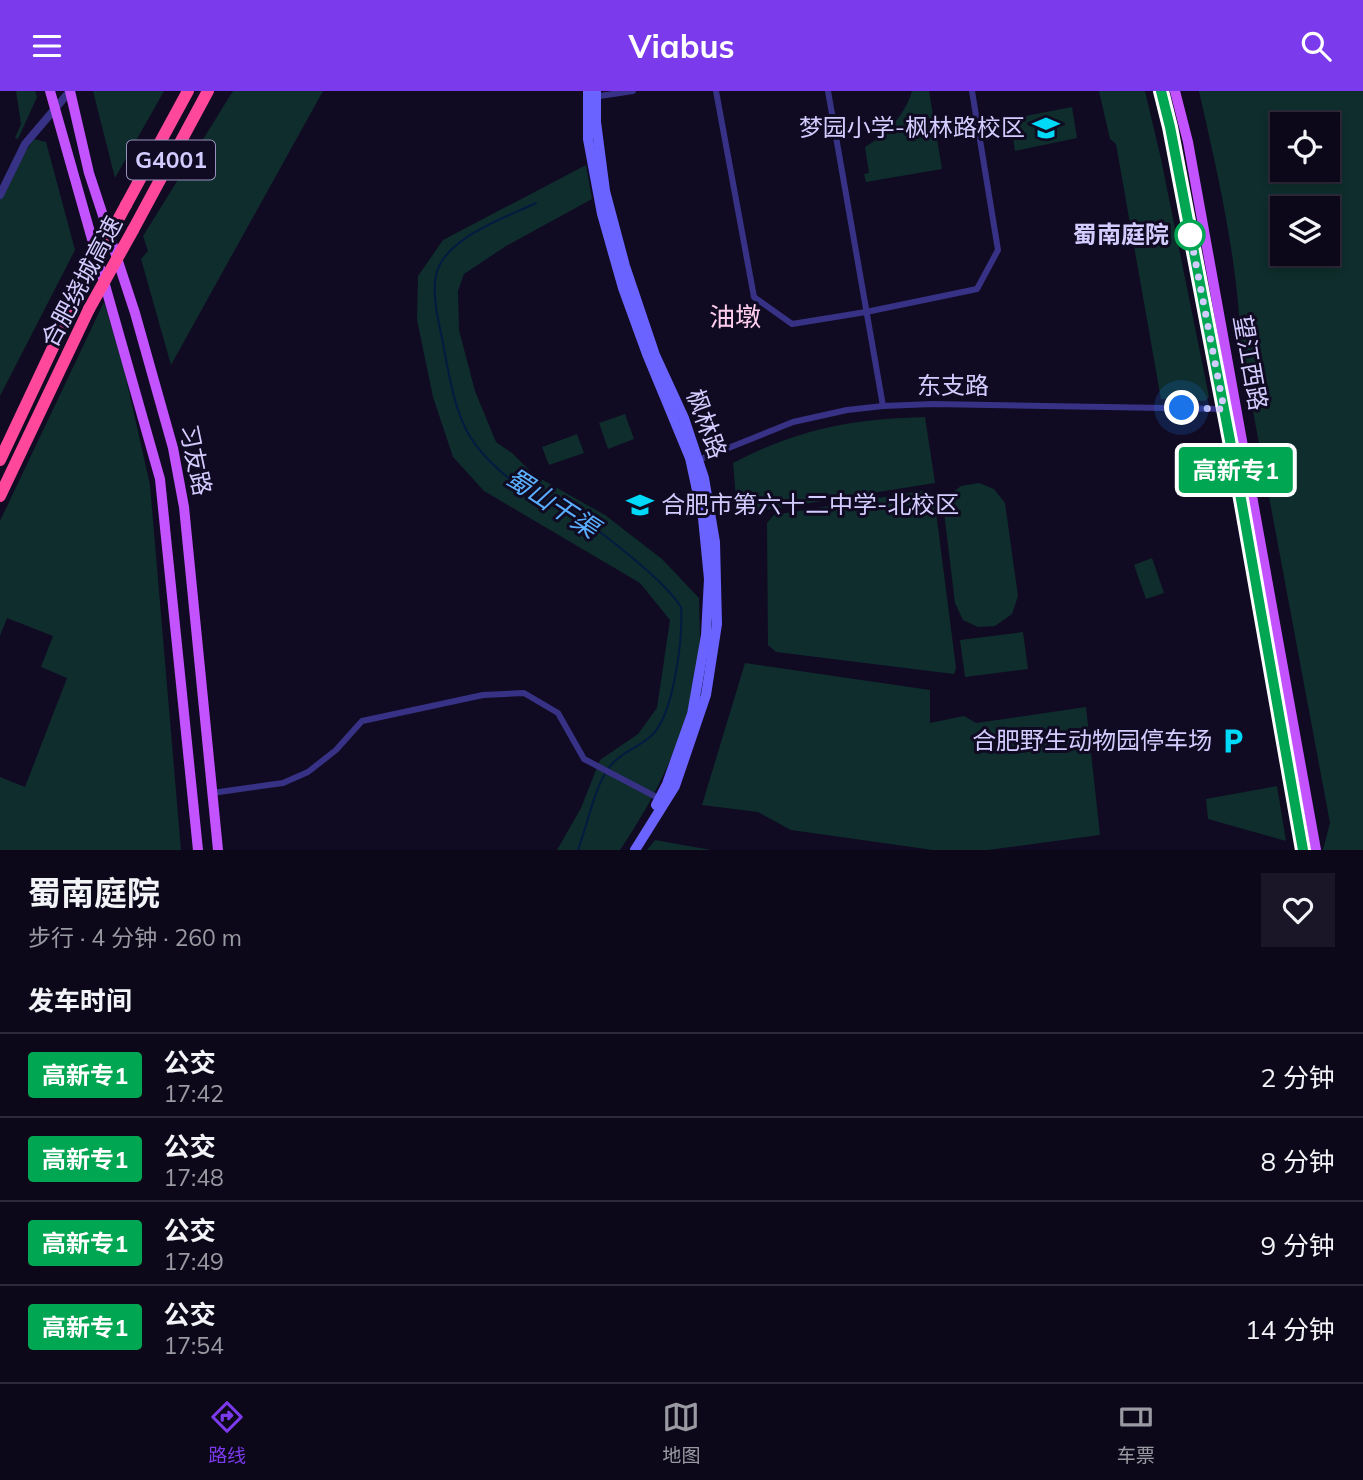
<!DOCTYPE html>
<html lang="zh">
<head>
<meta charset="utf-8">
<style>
	:root { --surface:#0c081a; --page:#1a1627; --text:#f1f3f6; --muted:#9a9aa2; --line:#2c2939; --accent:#7c3aed }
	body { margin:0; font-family:Mulish,"Noto Sans SC",sans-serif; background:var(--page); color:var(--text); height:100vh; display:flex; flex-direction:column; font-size:26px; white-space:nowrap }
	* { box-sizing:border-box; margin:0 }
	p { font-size:23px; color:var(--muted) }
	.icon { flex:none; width:38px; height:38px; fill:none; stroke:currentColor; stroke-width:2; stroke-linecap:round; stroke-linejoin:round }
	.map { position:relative; height:759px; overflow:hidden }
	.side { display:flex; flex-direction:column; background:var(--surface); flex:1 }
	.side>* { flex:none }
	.badge { padding:0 14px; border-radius:5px; font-size:24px; line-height:46px }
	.fabs { position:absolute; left:1270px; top:21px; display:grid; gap:14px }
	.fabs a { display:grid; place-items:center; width:70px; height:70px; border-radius:0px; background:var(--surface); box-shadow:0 4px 10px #0003,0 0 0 2px var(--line); font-size:35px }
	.you { position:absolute; width:35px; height:35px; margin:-18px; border:5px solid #fff; border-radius:50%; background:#1a73e8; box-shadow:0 0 0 10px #1a73e833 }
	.map>.badge { position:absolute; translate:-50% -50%; box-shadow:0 0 0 4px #fff }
	h2 { padding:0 28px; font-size:26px; line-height:63px }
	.round { display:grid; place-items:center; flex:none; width:74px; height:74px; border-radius:0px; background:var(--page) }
	.head { display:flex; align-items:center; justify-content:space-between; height:119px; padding:0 28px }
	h1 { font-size:33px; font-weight:700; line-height:52px }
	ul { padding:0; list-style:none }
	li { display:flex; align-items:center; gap:21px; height:84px; padding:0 28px; border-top:2px solid var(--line) }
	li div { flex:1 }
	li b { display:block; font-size:26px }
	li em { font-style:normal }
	li .badge { min-width:77px; font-weight:700; text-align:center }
	header { display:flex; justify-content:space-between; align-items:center; height:91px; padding:0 28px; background:var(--accent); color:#fff; font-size:32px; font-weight:700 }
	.dock { display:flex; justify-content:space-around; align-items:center; height:98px; border-top:2px solid var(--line); background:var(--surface); font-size:19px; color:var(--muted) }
	.dock a { display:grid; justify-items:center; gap:4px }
	.dock .active { color:var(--accent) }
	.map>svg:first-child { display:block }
</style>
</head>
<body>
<header><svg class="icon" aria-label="menu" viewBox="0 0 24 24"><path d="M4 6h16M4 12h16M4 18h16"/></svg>Viabus<svg class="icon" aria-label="search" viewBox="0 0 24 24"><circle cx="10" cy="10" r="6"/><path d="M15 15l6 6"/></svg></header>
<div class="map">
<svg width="1363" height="759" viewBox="0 0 1363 759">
	<rect width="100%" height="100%" fill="#100b22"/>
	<!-- green -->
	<g fill="#0e2d2c" fill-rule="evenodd">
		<polygon points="16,0 35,0 37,6 18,48 15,47 21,33"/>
		<polygon points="93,0 164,0 115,87"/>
		<polygon points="233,0 323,0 171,274 141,168 148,160 143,145"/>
		<path d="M912,0h17l13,78 -76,13 -2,-8 5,-1 -4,-26c22,-13 40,-32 47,-56z"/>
		<polygon points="1099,0 1145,0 1161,68 1209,306 1205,310 1161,308 1116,53 1110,48"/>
		<path d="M1199,0h164v759h-40l7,-27 -89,-476c-3,-86 -23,-172 -42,-256zM1283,33h45v46h-45zM1283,117h45v46h-45z"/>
		<polygon points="1072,16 1077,47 1015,60 1010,28"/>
		<polygon points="34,48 46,51 75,159 0,305 0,108 23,64"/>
		<path d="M586,74l6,34 -86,47 -42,28 -6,17 1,39 16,61 21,51 16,11 22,22 71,40 57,44 37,39c0,18 2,36 0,54 -8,74 -38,137 -79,198h-63l24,-42 19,-48 38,-26 19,-26 13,-88 -30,-37 -156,-92 -31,-34 -20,-60 -16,-77 1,-44 25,-36z"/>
		<polygon points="104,211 124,278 150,394 181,759 0,759 0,686 25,696 67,587 41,576 53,545 7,527 0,545 0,430"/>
		<polygon points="625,323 634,348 608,358 599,332"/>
		<path d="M925,326l10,66 -170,27h-28l-4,-47c65,-34 119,-44 192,-46z"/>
		<polygon points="577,343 584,362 549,374 542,356"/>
		<polygon points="979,392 994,398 1005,412 1018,505 1012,523 995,535 978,536 963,529 955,512 944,421 950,404 961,395"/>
		<polygon points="927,399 934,405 956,577 954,583 776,561 768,554 767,432 774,424"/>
		<polygon points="1152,467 1164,502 1146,508 1134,474"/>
		<polygon points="1023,541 1028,578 965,586 960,549"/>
		<polygon points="745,572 930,599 930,632 964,625 976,632 1086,616 1100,744 987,759 933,759 791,739 758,721 702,714"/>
		<polygon points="1277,695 1286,750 1208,728 1206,708"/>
		<polygon points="655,749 711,759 647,759"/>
	</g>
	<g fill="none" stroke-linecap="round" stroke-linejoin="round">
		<!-- stream -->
		<path stroke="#051a41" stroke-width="2" d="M536,112c-31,15 -92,35 -100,72 -4,19 2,45 6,63 6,31 11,69 27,97 17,28 47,51 75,66 10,5 20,7 29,13 27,16 92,67 108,93 2,30 -7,109 -30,129 -13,12 -32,17 -43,33 -14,20 -21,57 -30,81"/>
		<!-- minor -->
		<g stroke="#373285" stroke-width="6">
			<polyline points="716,0 754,206 792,233 866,221 977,198 998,159 972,0"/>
			<polyline points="828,0 883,315"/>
			<polyline points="593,6 633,0"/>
			<polyline points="696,370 793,331 847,319 883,315 933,313 1224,318"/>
			<polyline points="212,702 283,692 308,681 336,659 362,630 483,604 524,602 558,622 584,668 662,709"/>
		</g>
		<!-- tertiary -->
		<polyline stroke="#373285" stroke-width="8" points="0,104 25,53 70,0"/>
		<!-- secondary -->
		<g stroke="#6b63ff" stroke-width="10">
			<polyline points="588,0 588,48 602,123 623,197 647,263 690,367 703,427 709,488 706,544 692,623 667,693 656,714"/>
			<polyline points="596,0 596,31 605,100 625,175 655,264 684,327 704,387 715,451 717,533 706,604 675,695 635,759"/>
		</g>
		<!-- primary -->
		<g stroke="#c353ff" stroke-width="10">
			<polyline points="50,0 160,388 198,759"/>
			<polyline points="70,0 89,82 135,222 173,357 184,416 218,759"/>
			<polyline points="1161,0 1238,392 1303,759"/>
			<polyline points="1175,0 1188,51 1316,759"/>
		</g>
		<!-- motorway -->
		<g stroke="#ff479b" stroke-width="12">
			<polyline points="126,114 188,0"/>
			<polyline points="133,139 208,0"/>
			<polyline points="0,369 81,197"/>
			<polyline points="0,405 89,218"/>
		</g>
		<!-- motorway-bridge -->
		<g stroke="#ff479b" stroke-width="12">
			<polyline points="81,197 126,114"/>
			<polyline points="89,218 133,139"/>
		</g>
	</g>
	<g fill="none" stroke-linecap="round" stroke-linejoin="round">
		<defs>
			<polyline id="line" points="1161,0 1170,36 1238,391 1303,759"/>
		</defs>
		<!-- line casing -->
		<use href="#line" stroke="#fff" stroke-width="16"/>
		<!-- line -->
		<use href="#line" stroke="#00a651" stroke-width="10"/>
		<!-- walk -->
		<polyline stroke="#d3ccff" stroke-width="7" stroke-dasharray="0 12.6" points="1182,317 1224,318 1189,137 1190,144"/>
	</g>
	<!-- icons -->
	<defs>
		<symbol id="school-bare" viewBox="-9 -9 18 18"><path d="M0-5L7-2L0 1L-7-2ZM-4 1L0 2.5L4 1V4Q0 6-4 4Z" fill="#00d9f7" stroke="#100b22" stroke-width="2.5" paint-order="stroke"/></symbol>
		<symbol id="parking-bare" viewBox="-9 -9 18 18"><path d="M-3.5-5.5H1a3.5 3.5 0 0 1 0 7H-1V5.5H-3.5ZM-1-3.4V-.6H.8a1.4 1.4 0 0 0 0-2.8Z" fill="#00d9f7" stroke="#100b22" stroke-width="2.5" paint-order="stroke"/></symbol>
	</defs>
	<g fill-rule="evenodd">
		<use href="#school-bare" x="1027" y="18" width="38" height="38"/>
		<use href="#school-bare" x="621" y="395" width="38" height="38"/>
		<use href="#parking-bare" x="1214" y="631" width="38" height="38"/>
	</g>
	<!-- markers -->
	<circle fill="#fff" stroke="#00a651" stroke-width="3.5" cx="1190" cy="144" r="14"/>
	<g text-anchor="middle" stroke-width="6" stroke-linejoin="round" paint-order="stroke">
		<!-- shield labels -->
		<rect fill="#100b22" stroke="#9892bd" stroke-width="2" x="127" y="49.5" width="88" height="39" rx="5"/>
		<g font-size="23" font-weight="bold" fill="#d3ccff">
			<text x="171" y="77">G4001</text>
		</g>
		<!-- poi labels -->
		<g font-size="24" fill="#d3ccff" stroke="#100b22" text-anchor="end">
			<text x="1025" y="45">梦园小学-枫林路校区</text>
			<text x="661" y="422" text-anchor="start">合肥市第六十二中学-北校区</text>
			<text x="1212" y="658">合肥野生动物园停车场</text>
		</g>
		<!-- stop labels -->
		<g font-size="24" font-weight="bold" fill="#d3ccff" stroke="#100b22" text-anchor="end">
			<text x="1169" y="152">蜀南庭院</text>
		</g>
		<!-- street labels -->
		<g font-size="24" fill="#d3ccff" stroke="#100b22">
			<text transform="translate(82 191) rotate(-62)" y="8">合肥绕城高速</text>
			<text transform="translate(1250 272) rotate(80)" y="8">望江西路</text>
			<text x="953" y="303">东支路</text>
			<text transform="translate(706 333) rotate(70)" y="8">枫林路</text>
			<text transform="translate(195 369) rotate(78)" y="8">习友路</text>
		</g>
		<!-- neighbourhood labels -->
		<g font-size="26" fill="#ffceec" stroke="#100b22">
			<text x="735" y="235">油墩</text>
		</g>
		<!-- water labels -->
		<g font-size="26" font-style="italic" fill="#5aafff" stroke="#100b22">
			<text transform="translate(552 412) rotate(33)" y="9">蜀山干渠</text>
		</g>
	</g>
</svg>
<div class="fabs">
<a><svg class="icon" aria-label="locate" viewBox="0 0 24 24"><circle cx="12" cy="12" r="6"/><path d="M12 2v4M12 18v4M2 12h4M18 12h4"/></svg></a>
<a><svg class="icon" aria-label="layers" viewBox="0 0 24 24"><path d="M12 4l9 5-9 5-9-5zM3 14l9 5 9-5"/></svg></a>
</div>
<div class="you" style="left:1182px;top:317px"></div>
<b class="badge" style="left:1236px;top:379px;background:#00a651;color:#fff">高新专1</b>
</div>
<section class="side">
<div class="head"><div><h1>蜀南庭院</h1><p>步行 · 4 分钟 · 260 m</p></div><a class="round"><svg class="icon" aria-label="heart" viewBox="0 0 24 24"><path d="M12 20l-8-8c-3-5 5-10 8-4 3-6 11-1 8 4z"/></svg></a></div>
<h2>发车时间</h2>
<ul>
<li><span class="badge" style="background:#00a651;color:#fff">高新专1</span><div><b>公交</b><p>17:42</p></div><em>2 分钟</em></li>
<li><span class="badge" style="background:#00a651;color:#fff">高新专1</span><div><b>公交</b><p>17:48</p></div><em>8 分钟</em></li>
<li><span class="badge" style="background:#00a651;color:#fff">高新专1</span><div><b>公交</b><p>17:49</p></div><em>9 分钟</em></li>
<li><span class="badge" style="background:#00a651;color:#fff">高新专1</span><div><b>公交</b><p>17:54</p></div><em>14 分钟</em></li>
</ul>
</section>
<nav class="dock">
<a class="active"><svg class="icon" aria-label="directions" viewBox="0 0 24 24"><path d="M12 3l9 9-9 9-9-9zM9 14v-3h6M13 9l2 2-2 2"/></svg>路线</a>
<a><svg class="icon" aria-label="map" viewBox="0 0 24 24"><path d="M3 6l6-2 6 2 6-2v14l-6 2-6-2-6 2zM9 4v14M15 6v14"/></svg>地图</a>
<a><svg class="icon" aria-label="tickets" viewBox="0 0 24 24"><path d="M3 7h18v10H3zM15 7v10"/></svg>车票</a>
</nav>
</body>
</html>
